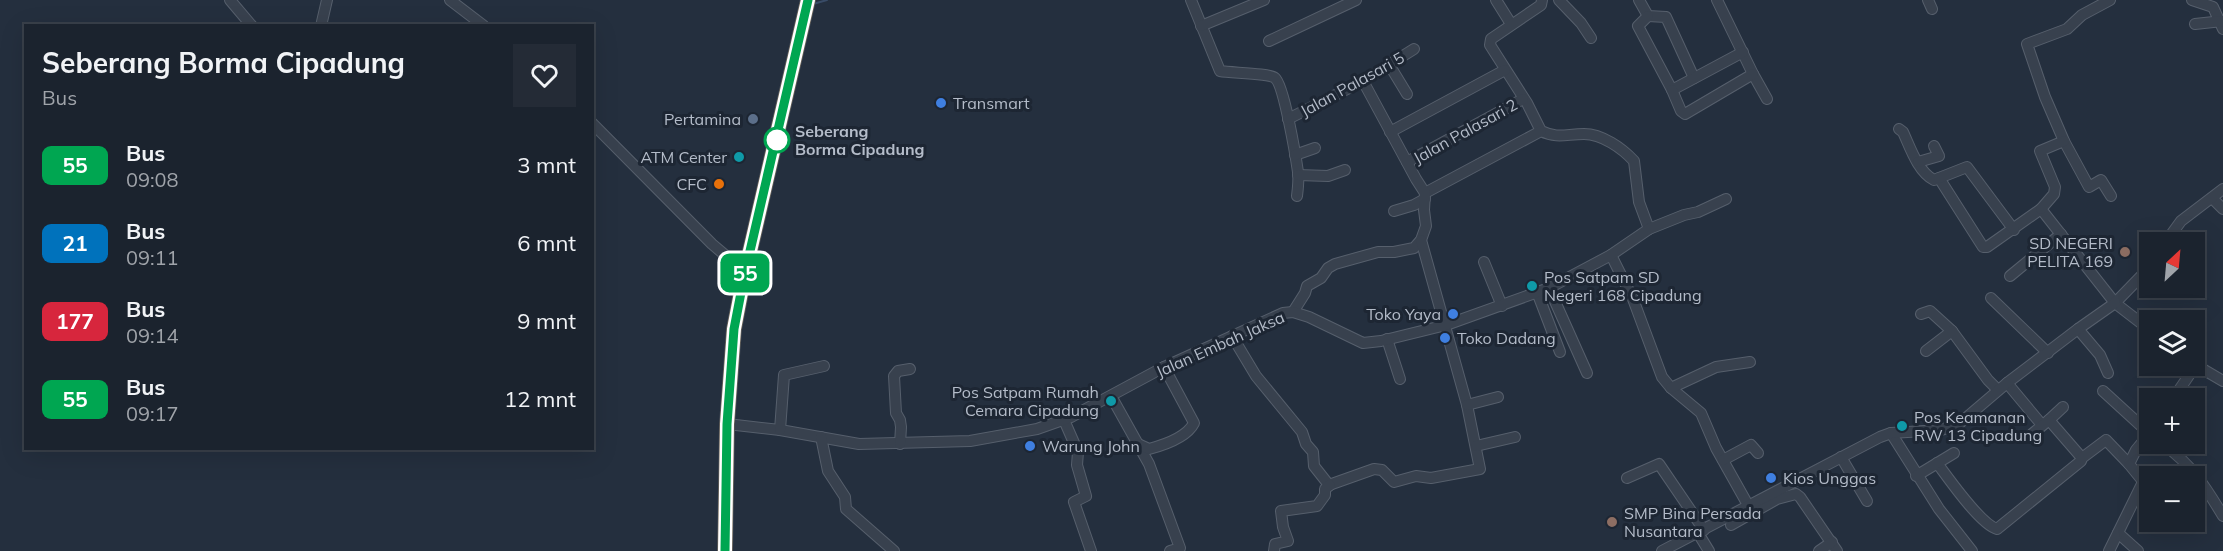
<!DOCTYPE html>
<html lang="id">
<head>
<meta charset="utf-8">
<style>
	:root { --surface:#1b232e; --page:#242b36; --text:#f1f3f6; --muted:#a0a4aa; --line:#39404a }
	body { margin:0; font-family:Mulish,sans-serif; background:var(--page); color:var(--text); height:100vh; display:flex; flex-direction:column; font-size:22px; white-space:nowrap }
	* { box-sizing:border-box; margin:0 }
	p { font-size:20px; color:var(--muted) }
	.icon { flex:none; width:33px; height:33px; fill:none; stroke:currentColor; stroke-width:2; stroke-linecap:round; stroke-linejoin:round }
	.map { position:relative; flex:1; overflow:hidden }
	.panel { position:absolute; left:24px; top:24px; width:570px; height:426px; display:flex; flex-direction:column; background:var(--surface); border-radius:0px; box-shadow:0 6px 24px #0002,0 0 0 2px var(--line) }
	.panel>* { flex:none }
	.badge { padding:0 12px; border-radius:9px; font-size:21px; line-height:39px }
	.needle { width:39px; rotate:26deg }
	.tools { position:absolute; left:2139px; top:232px; display:grid; gap:12px }
	.tools a { display:grid; place-items:center; width:66px; height:66px; border-radius:0px; background:var(--surface); box-shadow:0 6px 24px #0002,0 0 0 2px var(--line); font-size:30px }
	.map>.badge { position:absolute; translate:-50% -50%; box-shadow:0 0 0 3px #fff }
	.round { display:grid; place-items:center; flex:none; width:63px; height:63px; border-radius:0px; background:var(--page) }
	.overview { display:flex; align-items:center; justify-content:space-between; height:102px; padding:0 18px }
	h1 { font-size:28px; font-weight:700; line-height:45px }
	ul { padding:0; list-style:none }
	li { display:flex; align-items:center; gap:18px; height:78px; padding:0 18px }
	li div { flex:1 }
	li b { display:block; font-size:22px }
	li em { font-style:normal }
	li .badge { min-width:66px; font-weight:700; text-align:center }
	.map>svg:first-child { display:block }
</style>
</head>
<body>
<div class="map">
<svg width="2223" height="551" viewBox="0 0 2223 551">
	<rect width="100%" height="100%" fill="#242f3e"/>
	<g fill="none" stroke-linecap="round" stroke-linejoin="round">
		<!-- stream -->
		<polyline stroke="#394c67" stroke-width="2" points="813,4 827,0"/>
		<defs>
			<g id="minor">
				<polyline points="230,0 252,26"/>
				<polyline points="450,0 484,26"/>
				<path d="M1191,0l29,71c11,2 49,2 55,7 9,7 21,80 23,94 1,8 0,16 -1,24"/>
				<polyline points="1496,0 1511,24"/>
				<path d="M1542,0l-1,5 -50,34 -1,6 37,58 14,28c17,8 25,3 43,3 18,0 38,14 50,27l5,41 10,27"/>
				<polyline points="1559,0 1581,23 1591,38"/>
				<polyline points="1639,0 1648,16 1666,17 1694,78"/>
				<polyline points="1717,0 1753,74 1767,99"/>
				<polyline points="1928,0 1932,9"/>
				<polyline points="2110,0 2082,15 2067,29 2027,44 2045,97 2064,141 2089,187 2101,180 2111,196"/>
				<polyline points="2192,0 2213,7 2223,29"/>
				<polyline points="1648,16 1638,26 1672,90 1743,52"/>
				<polyline points="2195,24 2223,21"/>
				<polyline points="321,26 327,0"/>
				<polyline points="1201,26 1264,0"/>
				<polyline points="1269,41 1356,0"/>
				<polyline points="1390,66 1407,94"/>
				<polyline points="1672,90 1681,111 1685,114 1753,74"/>
				<polyline points="1288,119 1363,81 1414,49"/>
				<polyline points="592,123 712,244 745,272"/>
				<path d="M1899,129l4,3c7,15 15,40 31,48l5,-2 44,69h4l54,-38 74,94 35,27"/>
				<polyline points="1390,132 1505,70"/>
				<polyline points="1295,155 1315,148"/>
				<polyline points="1407,162 1523,99"/>
				<polyline points="1918,162 1939,156 1934,146"/>
				<polyline points="1298,175 1328,176 1345,170"/>
				<polyline points="1939,178 1967,167 2014,230"/>
				<polyline points="1425,193 1541,131"/>
				<polyline points="2212,198 2223,209"/>
				<polyline points="2041,209 2054,194 2055,187 2040,151 2064,141"/>
				<polyline points="1394,211 1414,205 1425,199"/>
				<polyline points="2165,243 2181,221 2223,189"/>
				<polyline points="1611,255 1633,299 1662,377 1671,388 1701,413 1716,448 1748,505"/>
				<polyline points="1484,262 1502,306"/>
				<polyline points="2010,276 2061,234"/>
				<polyline points="1549,288 1587,373"/>
				<polyline points="1537,292 1560,352"/>
				<polyline points="1991,298 2048,353"/>
				<polyline points="1293,312 1305,293 1307,286 1321,278 1328,268 1335,264 1378,252 1394,252 1414,248 1421,240 1426,226 1424,210 1425,193 1416,179 1363,81"/>
				<polyline points="1921,314 1930,311 1952,331"/>
				<polyline points="2078,329 2100,355 2108,373"/>
				<polyline points="1232,336 1256,376 1302,432 1306,444 1313,452 1314,466 1329,485 1374,469 1382,470 1394,482 1416,476 1431,478 1480,469 1467,405 1421,240"/>
				<polyline points="1387,339 1400,379"/>
				<polyline points="1926,351 1952,331 1988,380 1998,390"/>
				<polyline points="2194,364 2223,381"/>
				<polyline points="2007,383 2042,425"/>
				<polyline points="1671,388 1716,367 1750,362"/>
				<polyline points="2103,391 2150,434"/>
				<polyline points="1111,396 1149,464 1180,548 1170,551"/>
				<polyline points="2173,399 2196,365"/>
				<polyline points="1467,405 1498,397"/>
				<polyline points="1064,420 1078,452 1077,465 1086,496 1074,502 1091,551"/>
				<polyline points="2049,420 2063,407"/>
				<polyline points="727,424 780,430 859,444 970,441 1037,429 1071,417 1164,367 1283,313 1293,312 1309,317 1363,343 1381,341 1446,325 1549,288 1611,255 1649,229 1684,215 1698,212 1726,199"/>
				<polyline points="780,430 784,375 824,366"/>
				<polyline points="1891,433 1939,509 1972,551"/>
				<polyline points="2032,434 2049,420 2082,458"/>
				<polyline points="821,437 828,471 845,497 846,509 894,551"/>
				<polyline points="900,444 901,427 900,420 896,413 894,376 898,371 910,369"/>
				<path d="M1138,444l11,5c15,-4 38,-12 45,-26l-30,-56"/>
				<path d="M2163,444c29,21 42,42 60,72"/>
				<polyline points="1476,446 1515,437"/>
				<polyline points="1841,457 1867,501"/>
				<polyline points="1723,460 1751,445 1758,453"/>
				<path d="M1937,463c12,16 43,61 60,66l84,-68 1,-3 24,-18 23,24"/>
				<polyline points="1916,476 1954,453"/>
				<polyline points="1627,478 1659,464 1704,530"/>
				<polyline points="1731,525 1777,499 1796,494 1800,497 1837,551"/>
				<polyline points="1698,533 1709,551"/>
				<polyline points="2118,533 2138,551"/>
				<polyline points="1274,551 1275,544 1288,541 1283,527 1281,511 1317,506 1325,495 1325,489 1330,485"/>
				<polyline points="1662,551 1880,437 1891,433 1941,430 1960,423 2007,383 2078,329 2115,303 2150,267"/>
				<polyline points="1819,551 1832,542"/>
				<polyline points="2109,551 2142,484 2142,480 2129,464 2136,450 2150,433"/>
			</g>
			<polyline id="highway" points="725,551 727,424 734,329 744,277 808,0"/>
		</defs>
		<!-- minor casing -->
		<use href="#minor" stroke="#565f6c" stroke-width="12"/>
		<!-- highway casing -->
		<use href="#highway" stroke="#434c59" stroke-width="16"/>
		<!-- minor -->
		<use href="#minor" stroke="#38414e" stroke-width="10"/>
		<!-- highway -->
		<use href="#highway" stroke="#746855" stroke-width="15"/>
	</g>
	<g fill="none" stroke-linecap="round" stroke-linejoin="round">
		<defs>
			<polyline id="line" points="725,551 727,424 734,329 744,277 808,0"/>
		</defs>
		<!-- line casing -->
		<use href="#line" stroke="#fff" stroke-width="14"/>
		<!-- line -->
		<use href="#line" stroke="#00a651" stroke-width="9"/>
	</g>
	<!-- markers -->
	<g fill="#3f7fe0" stroke="#1d2633" stroke-width="2">
		<circle cx="941" cy="103" r="6"/>
		<circle cx="1453" cy="314" r="6"/>
		<circle cx="1445" cy="338" r="6"/>
		<circle cx="1030" cy="446" r="6"/>
		<circle cx="1771" cy="478" r="6"/>
	</g>
	<circle fill="#5c6f8a" stroke="#1d2633" stroke-width="2" cx="753" cy="119" r="6"/>
	<circle fill="#fff" stroke="#00a651" stroke-width="3" cx="777" cy="140" r="12"/>
	<g fill="#0f9aa8" stroke="#1d2633" stroke-width="2">
		<circle cx="739" cy="157" r="6"/>
		<circle cx="1532" cy="286" r="6"/>
		<circle cx="1111" cy="401" r="6"/>
		<circle cx="1902" cy="426" r="6"/>
	</g>
	<circle fill="#e8710a" stroke="#1d2633" stroke-width="2" cx="719" cy="184" r="6"/>
	<g fill="#8d6e63" stroke="#1d2633" stroke-width="2">
		<circle cx="2125" cy="252" r="6"/>
		<circle cx="1612" cy="522" r="6"/>
	</g>
	<g text-anchor="middle" stroke-width="6" stroke-linejoin="round" paint-order="stroke">
		<!-- street labels -->
		<g font-size="16" fill="#b4bcc9" stroke="#1d2633">
			<text transform="translate(1352 84) rotate(-29)" y="6">Jalan Palasari 5</text>
			<text transform="translate(1465 131) rotate(-29)" y="6">Jalan Palasari 2</text>
			<text transform="translate(1220 344) rotate(-24)" y="6">Jalan Embah Jaksa</text>
		</g>
		<!-- poi labels -->
		<g font-size="16" fill="#b4bcc9" stroke="#1d2633" text-anchor="start">
			<text x="953" y="109">Transmart</text>
			<text x="741" y="125" text-anchor="end">Pertamina</text>
			<text x="727" y="163" text-anchor="end">ATM Center</text>
			<text x="707" y="190" text-anchor="end">CFC</text>
			<text x="2113" y="249" text-anchor="end">SD NEGERI<tspan x="2113" dy="18">PELITA 169</tspan></text>
			<text x="1544" y="283">Pos Satpam SD<tspan x="1544" dy="18">Negeri 168 Cipadung</tspan></text>
			<text x="1441" y="320" text-anchor="end">Toko Yaya</text>
			<text x="1457" y="344">Toko Dadang</text>
			<text x="1099" y="398" text-anchor="end">Pos Satpam Rumah<tspan x="1099" dy="18">Cemara Cipadung</tspan></text>
			<text x="1914" y="423">Pos Keamanan<tspan x="1914" dy="18">RW 13 Cipadung</tspan></text>
			<text x="1042" y="452">Warung John</text>
			<text x="1783" y="484">Kios Unggas</text>
			<text x="1624" y="519">SMP Bina Persada<tspan x="1624" dy="18">Nusantara</tspan></text>
		</g>
		<!-- stop labels -->
		<g font-size="16" font-weight="bold" fill="#b4bcc9" stroke="#1d2633" text-anchor="start">
			<text x="795" y="137">Seberang<tspan x="795" dy="18">Borma Cipadung</tspan></text>
		</g>
	</g>
</svg>
<div class="tools">
<a><svg class="needle" viewBox="-14 -14 28 28"><path d="M0-13l5 13h-10z" fill="#e53935"/><path d="M0 13l5-13h-10z" fill="#a0a4aa"/></svg></a>
<a><svg class="icon" aria-label="layers" viewBox="0 0 24 24"><path d="M12 4l9 5-9 5-9-5zM3 14l9 5 9-5"/></svg></a>
<a>+</a>
<a>−</a>
</div>
<b class="badge" style="left:745px;top:273px;background:#00a651;color:#fff">55</b>
<section class="panel">
<div class="overview"><div><h1>Seberang Borma Cipadung</h1><p>Bus</p></div><a class="round"><svg class="icon" aria-label="heart" viewBox="0 0 24 24"><path d="M12 20l-8-8c-3-5 5-10 8-4 3-6 11-1 8 4z"/></svg></a></div>
<ul>
<li><span class="badge" style="background:#00a651;color:#fff">55</span><div><b>Bus</b><p>09:08</p></div><em>3 mnt</em></li>
<li><span class="badge" style="background:#0072bc;color:#fff">21</span><div><b>Bus</b><p>09:11</p></div><em>6 mnt</em></li>
<li><span class="badge" style="background:#d7263d;color:#fff">177</span><div><b>Bus</b><p>09:14</p></div><em>9 mnt</em></li>
<li><span class="badge" style="background:#00a651;color:#fff">55</span><div><b>Bus</b><p>09:17</p></div><em>12 mnt</em></li>
</ul>
</section>
</div>
</body>
</html>
